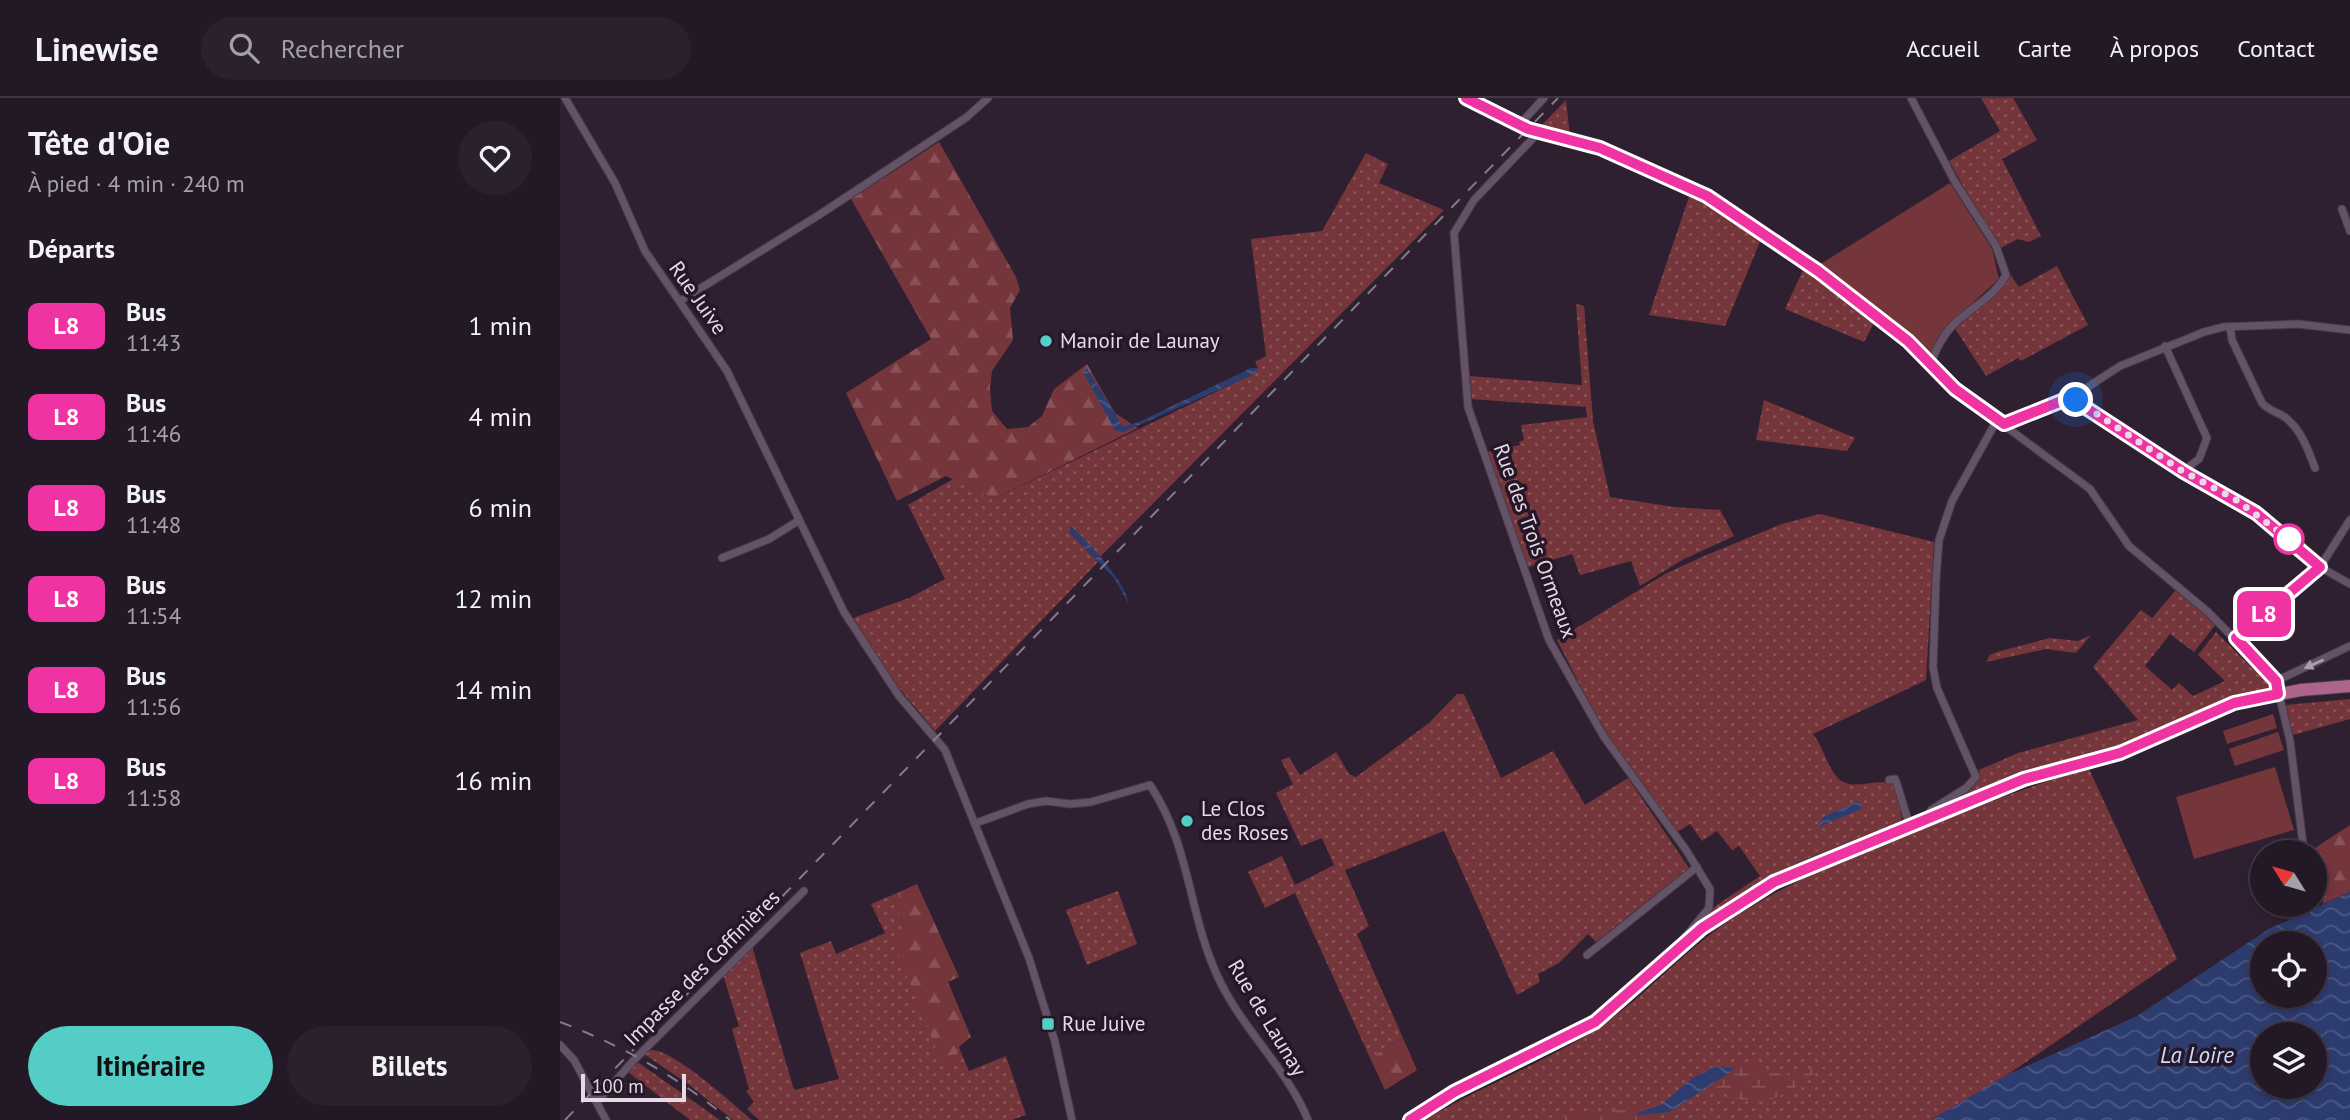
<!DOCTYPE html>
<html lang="fr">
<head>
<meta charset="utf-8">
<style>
	:root { --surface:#231825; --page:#2b212d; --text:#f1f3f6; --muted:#a3a0a7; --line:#403742; --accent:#54cdc6 }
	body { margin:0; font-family:"PT Sans",sans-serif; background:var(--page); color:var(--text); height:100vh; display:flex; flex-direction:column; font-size:26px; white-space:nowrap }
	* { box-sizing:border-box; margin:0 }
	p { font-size:23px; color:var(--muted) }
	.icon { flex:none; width:38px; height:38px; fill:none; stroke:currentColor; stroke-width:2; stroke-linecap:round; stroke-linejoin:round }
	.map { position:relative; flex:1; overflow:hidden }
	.sheet { display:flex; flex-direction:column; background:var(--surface); width:560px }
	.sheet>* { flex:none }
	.badge { padding:0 14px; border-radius:10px; font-size:24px; line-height:46px }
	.needle { width:46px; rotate:307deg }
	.buttons { position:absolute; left:1690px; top:742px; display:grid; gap:14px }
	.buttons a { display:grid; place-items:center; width:77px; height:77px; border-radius:50%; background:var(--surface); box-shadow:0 4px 10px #0003,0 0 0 2px var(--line); font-size:35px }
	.scale { position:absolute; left:21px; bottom:18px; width:105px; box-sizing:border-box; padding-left:7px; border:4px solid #e5dbe6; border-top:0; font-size:19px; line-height:24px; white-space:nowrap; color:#e5dbe6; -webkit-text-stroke:5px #251727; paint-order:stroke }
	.you { position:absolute; width:35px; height:35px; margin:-18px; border:5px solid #fff; border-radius:50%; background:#1a73e8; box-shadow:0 0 0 10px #1a73e833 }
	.map>.badge { position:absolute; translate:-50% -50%; box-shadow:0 0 0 4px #fff }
	h2 { padding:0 28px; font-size:26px; line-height:63px }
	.round { display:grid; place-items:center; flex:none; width:74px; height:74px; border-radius:37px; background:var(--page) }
	.overview { display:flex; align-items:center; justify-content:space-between; height:119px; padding:0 28px }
	h1 { font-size:33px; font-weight:700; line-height:52px }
	.action { display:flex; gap:14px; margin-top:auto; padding:14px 28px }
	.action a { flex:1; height:80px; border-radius:42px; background:var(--accent); color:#111; font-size:28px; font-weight:700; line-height:80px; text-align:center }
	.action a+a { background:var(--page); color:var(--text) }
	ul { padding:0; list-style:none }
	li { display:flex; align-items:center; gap:21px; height:91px; padding:0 28px }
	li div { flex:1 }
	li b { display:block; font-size:26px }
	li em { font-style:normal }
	li .badge { min-width:77px; font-weight:700; text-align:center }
	header { display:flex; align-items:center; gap:42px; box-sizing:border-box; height:98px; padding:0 35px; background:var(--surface); border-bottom:2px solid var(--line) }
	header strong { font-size:33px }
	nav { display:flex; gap:38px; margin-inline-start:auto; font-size:24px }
	.search { width:490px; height:63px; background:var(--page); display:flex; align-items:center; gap:18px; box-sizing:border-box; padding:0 24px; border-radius:38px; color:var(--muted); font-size:26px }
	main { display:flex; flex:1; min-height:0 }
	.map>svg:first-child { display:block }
</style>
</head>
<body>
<header>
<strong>Linewise</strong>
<div class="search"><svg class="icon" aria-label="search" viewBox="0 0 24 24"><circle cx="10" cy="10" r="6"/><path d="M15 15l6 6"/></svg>Rechercher</div>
<nav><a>Accueil</a><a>Carte</a><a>À propos</a><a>Contact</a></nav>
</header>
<main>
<section class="sheet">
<div class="overview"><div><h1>Tête d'Oie</h1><p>À pied · 4 min · 240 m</p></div><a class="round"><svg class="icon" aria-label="heart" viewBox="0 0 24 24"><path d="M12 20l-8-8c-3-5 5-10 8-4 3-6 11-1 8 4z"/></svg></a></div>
<h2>Départs</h2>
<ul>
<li><span class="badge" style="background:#f033a3;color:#fff">L8</span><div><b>Bus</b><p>11:43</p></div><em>1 min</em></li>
<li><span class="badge" style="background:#f033a3;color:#fff">L8</span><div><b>Bus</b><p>11:46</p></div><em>4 min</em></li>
<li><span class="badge" style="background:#f033a3;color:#fff">L8</span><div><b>Bus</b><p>11:48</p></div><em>6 min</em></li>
<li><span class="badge" style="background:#f033a3;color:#fff">L8</span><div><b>Bus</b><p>11:54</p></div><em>12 min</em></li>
<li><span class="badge" style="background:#f033a3;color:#fff">L8</span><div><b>Bus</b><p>11:56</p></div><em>14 min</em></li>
<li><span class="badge" style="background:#f033a3;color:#fff">L8</span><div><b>Bus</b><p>11:58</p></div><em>16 min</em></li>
</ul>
<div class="action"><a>Itinéraire</a><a>Billets</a></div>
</section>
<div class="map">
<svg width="1790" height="1022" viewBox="0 0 1790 1022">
	<defs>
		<pattern id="grass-dots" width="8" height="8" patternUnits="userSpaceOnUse" patternTransform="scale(1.75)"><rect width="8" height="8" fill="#74353b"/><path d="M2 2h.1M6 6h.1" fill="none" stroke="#885257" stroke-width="1.8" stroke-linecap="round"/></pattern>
		<pattern id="forest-firs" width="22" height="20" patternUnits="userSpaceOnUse" patternTransform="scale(1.75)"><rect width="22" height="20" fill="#74353b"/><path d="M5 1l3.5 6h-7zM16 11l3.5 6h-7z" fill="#885257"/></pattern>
		<pattern id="wetland-marsh" width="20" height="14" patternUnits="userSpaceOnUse" patternTransform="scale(1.75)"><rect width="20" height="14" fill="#74353b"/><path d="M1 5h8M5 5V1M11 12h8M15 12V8" fill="none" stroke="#885257"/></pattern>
		<pattern id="water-waves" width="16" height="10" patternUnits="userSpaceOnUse" patternTransform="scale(1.75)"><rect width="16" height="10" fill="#2d3c6f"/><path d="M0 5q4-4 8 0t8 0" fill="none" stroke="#4b5884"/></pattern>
	</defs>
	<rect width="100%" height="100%" fill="#2f2031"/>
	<!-- grass -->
	<g fill="url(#grass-dots)">
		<polygon points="1421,0 1453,0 1477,42 1442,61 1481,138 1469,144 1458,141 1439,151 1389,63 1440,33"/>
		<polygon points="1006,2 1010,38 979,30"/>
		<polygon points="806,55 828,66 819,85 884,112 540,459 513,430 510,435 538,464 375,633 329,578 293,520 349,500 385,481 348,407 393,381 434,401 695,275 698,270 695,264 706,258 691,141 762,133"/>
		<polygon points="1131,93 1202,139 1165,228 1089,217"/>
		<polygon points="1497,168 1528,227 1461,263 1458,260 1426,278 1394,229 1442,191 1449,175 1459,189"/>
		<polygon points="1244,170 1314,225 1304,244 1225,211"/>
		<polygon points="1016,206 1024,208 1033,323 1050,399 1114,409 1160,412 1174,438 1124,461 1080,488 1071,463 1020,477 1012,456 965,470 927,354 960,347 959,344 964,342 961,327 1027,319 1026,309 909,301 910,278 1022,287"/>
		<polygon points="1204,302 1295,340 1287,353 1196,342"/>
		<path d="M1260,416l114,28 -8,138 -113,54c10,12 14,33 25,44 16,16 43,-4 58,9l6,33 -141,63 -65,42 21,-20 43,-29 -21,-30 -7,4 -15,-19 -15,10 -12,-17 -13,8 -76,-105 -44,-87 108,-66 39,-18 78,-32z"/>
		<polygon points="1616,492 1657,525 1634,554 1610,536 1585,568 1612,592 1619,585 1633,598 1665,583 1638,557 1656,534 1693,571 1697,568 1711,587 1709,591 1569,647 1380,709 1420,680 1419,672 1458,655 1578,622 1533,569 1581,512 1592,520"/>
		<polygon points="1531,537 1516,555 1486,551 1426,564 1430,557 1437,554 1490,540 1518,543"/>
		<polygon points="897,596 904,596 941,680 993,653 1025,707 1068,680 1129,770 1036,844 1028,836 999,865 978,876 980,884 957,897 884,733 785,772 809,828 797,836 843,940 810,960 735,795 705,810 688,774 722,758 735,787 774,767 762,740 741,748 716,695 733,686 721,662 729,659 740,677 776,654 789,676 796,679 869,625"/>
		<polygon points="1790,601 1790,621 1733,637 1725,607"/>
		<path d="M1529,671l88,190 -170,116 -76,45h-506c53,-32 111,-54 164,-86 45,-27 87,-75 131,-107 64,-45 133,-71 205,-99 54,-22 108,-44 164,-59z"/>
		<polygon points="558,793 577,846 527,867 506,812"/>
		<polygon points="337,795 340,799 334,802 346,833 332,840 391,958 401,954 409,973 446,958 466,1017 452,1022 199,1022 187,1011 194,1004 186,993 189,991 172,931 179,928 163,877 192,848 234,992 279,981 240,855 271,843 276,856 325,835 311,806"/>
		<path d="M91,952c22,-1 82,54 101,70h-19l-45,-36 -44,-30z"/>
		<polygon points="76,963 160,1022 130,1022 68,974"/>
	</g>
	<!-- forest -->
	<g fill="url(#forest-firs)">
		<polygon points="379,44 456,179 460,192 450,210 453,242 432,273 430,290 432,313 447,331 468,329 482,318 494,291 527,266 555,315 578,330 434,401 386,378 337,403 286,295 371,241 291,101"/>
		<polygon points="1790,727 1790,794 1763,806 1755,754 1752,752"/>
		<polygon points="357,786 399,879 388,884 411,939 399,949 401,954 391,958 395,968 384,971 332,840 346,832 333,802 340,799 337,795"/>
		<polygon points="843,940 857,972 825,992 810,960"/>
	</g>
	<!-- wetland -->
	<g fill="url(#wetland-marsh)">
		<path d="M1186,965l40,13 41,-12c-26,18 -51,44 -84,36 -13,-4 -25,-10 -38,-13l29,-18 -18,-3z"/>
		<polygon points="1101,1007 1079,1013 1078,1017 1103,1016 1082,1022 972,1022"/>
	</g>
	<!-- park -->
	<g fill="#74353b">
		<polygon points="1390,85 1432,151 1439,181 1389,226 1370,255 1259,167"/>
		<polygon points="1713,616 1717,630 1667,646 1663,633"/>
		<polygon points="1718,634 1724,652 1675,668 1669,651"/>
		<polygon points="1715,669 1734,732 1634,761 1616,699"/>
	</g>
	<!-- water -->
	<g fill="url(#water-waves)" fill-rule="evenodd">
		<polygon points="527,270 563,329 579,324 691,270 698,270 695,275 679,283 563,334 555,332 527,281 523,274"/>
		<path d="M510,428c14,10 59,60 58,77l-13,-24 -45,-46z"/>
		<polygon points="1298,703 1302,710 1299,712 1258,729 1263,719"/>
		<path d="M1790,794v228h-419l76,-45 130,-59 132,-87zM1703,845h52v53h-52zM1703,936h52v53h-52z"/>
		<polygon points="1156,968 1175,971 1110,1014 1077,1017 1079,1014 1101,1007 1132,980"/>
	</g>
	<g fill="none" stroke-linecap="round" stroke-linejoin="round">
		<defs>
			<g id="minor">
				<polyline points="5,0 55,85 85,153 167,273 284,514 339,598 385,652 469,860 495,944 512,1022"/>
				<polyline points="906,0 968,31 1040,50 1147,98 1258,173 1348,243 1395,291 1530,391 1569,448 1648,514 1716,583 1730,643 1744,754"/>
				<path d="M1351,0l44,84 41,64 10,29c-12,22 -34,32 -52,49 -11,11 -17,24 -23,38"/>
				<polyline points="959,27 984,0"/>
				<polyline points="979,34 914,102 894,135 908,309 989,542 1044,639 1126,752 1150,791 1149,810 1125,839"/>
				<polyline points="1782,111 1790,133"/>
				<polyline points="120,203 259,117 407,19 428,0"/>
				<path d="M1670,229l2,13 30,63c7,8 16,9 24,15 16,13 22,32 29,50"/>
				<polyline points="1605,248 1647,340 1639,361 1623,373"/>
				<polyline points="1514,298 1520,306 1623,373 1675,401 1720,433 1760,469 1790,486"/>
				<polyline points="1444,326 1514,298 1560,268 1644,234 1663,229 1738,226 1790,232"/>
				<polyline points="162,460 209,441 238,423"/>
				<polyline points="1676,540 1760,469 1790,422"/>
				<polyline points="1716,583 1790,548"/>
				<polyline points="1329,682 1335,681 1337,686 1349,726"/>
				<polyline points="1369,718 1371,712 1406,690 1416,679 1377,590 1373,569 1376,481 1379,442 1392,403 1437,322"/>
				<path d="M416,725l52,-19 18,-3 24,3 21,-2 59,-17c41,62 38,127 67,190 23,52 70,93 91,145"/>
				<polyline points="1027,857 1137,769"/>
				<polyline points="0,947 14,962 46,1022"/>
				<polyline points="37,1004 74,962 244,793"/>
			</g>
			<polyline id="primary" points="850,1022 894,994 1035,924 1142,829 1215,784 1250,767 1464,681 1560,655 1674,605 1741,592 1790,588"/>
		</defs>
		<!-- minor casing -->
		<use href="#minor" stroke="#483b49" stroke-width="9"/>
		<!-- primary casing -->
		<use href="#primary" stroke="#483b49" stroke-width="14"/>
		<!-- minor -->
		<use href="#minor" stroke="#645366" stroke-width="7"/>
		<!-- primary -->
		<use href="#primary" stroke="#ad658e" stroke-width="12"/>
		<!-- rail -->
		<g stroke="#887b89" stroke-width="2" stroke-dasharray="12 12" stroke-linecap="butt">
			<path d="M0,924c63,24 118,55 170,98"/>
			<polyline points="5,1022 998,0"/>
		</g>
	</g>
	<!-- one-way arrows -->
	<defs><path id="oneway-solid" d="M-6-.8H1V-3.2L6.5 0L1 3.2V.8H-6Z" transform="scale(1.75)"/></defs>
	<use fill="#ab9eac" href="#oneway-solid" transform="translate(1754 566) rotate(156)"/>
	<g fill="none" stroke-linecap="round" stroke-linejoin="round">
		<defs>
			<polyline id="line" points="850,1022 894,994 1035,924 1142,830 1214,784 1464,681 1560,655 1674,605 1718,596 1716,583 1676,540 1760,469 1696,415 1624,374 1520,306 1514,298 1444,326 1395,291 1348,243 1258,173 1147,98 1040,50 968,31 906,0"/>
		</defs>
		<!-- line casing -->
		<use href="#line" stroke="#fff" stroke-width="16"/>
		<!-- line -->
		<use href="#line" stroke="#f033a3" stroke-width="10"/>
		<!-- walk -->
		<polyline stroke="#e5dbe6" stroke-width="7" stroke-dasharray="0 12.6" points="1516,302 1624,374 1675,401 1729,441"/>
	</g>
	<!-- markers -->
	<g fill="#54cdc6" stroke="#251727" stroke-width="2.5">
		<circle cx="486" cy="243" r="7"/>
		<circle cx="627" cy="723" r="7"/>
		<rect x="481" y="919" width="14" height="14" rx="3.5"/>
	</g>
	<circle fill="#fff" stroke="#f033a3" stroke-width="3.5" cx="1729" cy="441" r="14"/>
	<g text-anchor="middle" stroke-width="7" stroke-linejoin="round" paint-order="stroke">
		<!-- street labels -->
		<g font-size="21" fill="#e5dbe6" stroke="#251727">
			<text transform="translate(138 200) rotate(55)" y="7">Rue Juive</text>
			<text transform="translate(975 443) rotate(70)" y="7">Rue des Trois Ormeaux</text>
			<text transform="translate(142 870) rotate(-45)" y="7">Impasse des Coffinières</text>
			<text transform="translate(707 920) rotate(59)" y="7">Rue de Launay</text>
		</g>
		<!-- poi labels -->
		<g font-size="21" fill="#e5dbe6" stroke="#251727" text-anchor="start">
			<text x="500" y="250">Manoir de Launay</text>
			<text x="641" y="718">Le Clos<tspan x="641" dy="24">des Roses</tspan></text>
			<text x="502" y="933">Rue Juive</text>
		</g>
		<!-- water labels -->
		<g font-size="23" font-style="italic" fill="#cfdcfd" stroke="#251727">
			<text x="1637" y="965">La Loire</text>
		</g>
	</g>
</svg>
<div class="buttons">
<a><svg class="needle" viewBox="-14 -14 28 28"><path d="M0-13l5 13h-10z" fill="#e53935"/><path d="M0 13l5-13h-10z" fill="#a3a0a7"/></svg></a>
<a><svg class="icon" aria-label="locate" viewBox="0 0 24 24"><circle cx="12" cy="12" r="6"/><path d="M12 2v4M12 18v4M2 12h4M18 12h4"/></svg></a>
<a><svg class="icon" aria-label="layers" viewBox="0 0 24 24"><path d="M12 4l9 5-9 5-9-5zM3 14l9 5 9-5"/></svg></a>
</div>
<div class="scale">100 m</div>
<div class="you" style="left:1516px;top:302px"></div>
<b class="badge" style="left:1704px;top:516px;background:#f033a3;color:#fff">L8</b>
</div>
</main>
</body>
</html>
